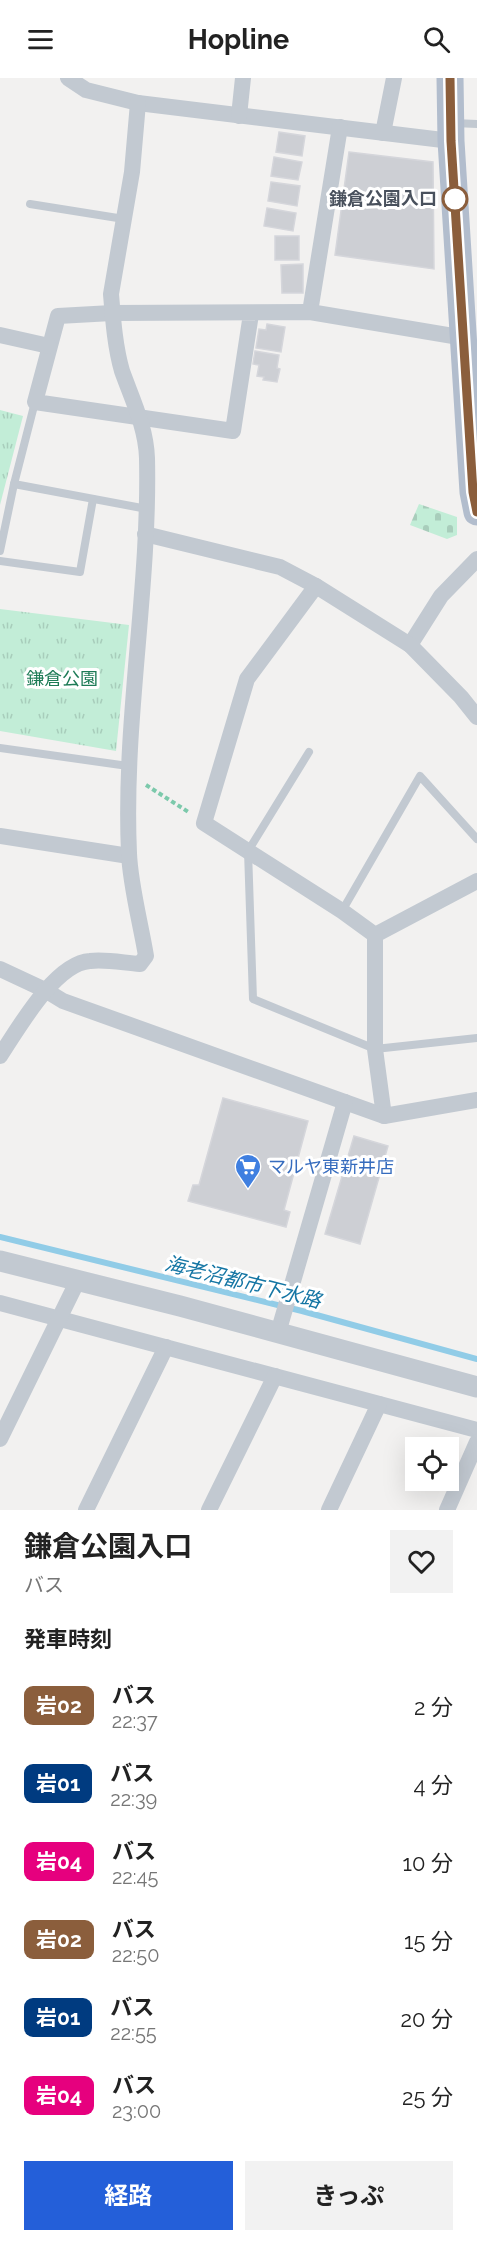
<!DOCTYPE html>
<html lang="ja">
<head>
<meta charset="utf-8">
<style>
	:root { --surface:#fff; --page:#f2f2f2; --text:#222; --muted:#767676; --accent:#245fd9 }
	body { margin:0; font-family:Raleway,"Noto Sans JP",sans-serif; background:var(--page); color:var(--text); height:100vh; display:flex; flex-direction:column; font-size:22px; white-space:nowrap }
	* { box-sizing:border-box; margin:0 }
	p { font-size:20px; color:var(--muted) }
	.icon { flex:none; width:33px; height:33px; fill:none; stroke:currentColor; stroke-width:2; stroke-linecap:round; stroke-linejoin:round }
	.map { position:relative; height:1432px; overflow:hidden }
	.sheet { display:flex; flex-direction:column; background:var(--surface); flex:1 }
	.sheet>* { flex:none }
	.badge { padding:0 12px; border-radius:9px; font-size:21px; line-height:39px }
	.controls { position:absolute; left:405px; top:1359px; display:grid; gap:12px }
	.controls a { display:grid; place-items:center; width:54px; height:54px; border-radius:0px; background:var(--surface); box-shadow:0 6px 24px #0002; font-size:30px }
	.map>.badge { position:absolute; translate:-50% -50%; box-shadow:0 0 0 3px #fff }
	h2 { padding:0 24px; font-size:22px; line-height:54px }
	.round { display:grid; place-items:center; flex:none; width:63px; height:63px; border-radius:0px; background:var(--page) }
	.head { display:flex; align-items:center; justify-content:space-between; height:102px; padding:0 24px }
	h1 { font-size:28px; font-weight:700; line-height:45px }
	.primary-button { display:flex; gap:12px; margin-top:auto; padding:12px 24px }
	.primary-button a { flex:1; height:69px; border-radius:0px; background:var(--accent); color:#fff; font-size:24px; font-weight:700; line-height:69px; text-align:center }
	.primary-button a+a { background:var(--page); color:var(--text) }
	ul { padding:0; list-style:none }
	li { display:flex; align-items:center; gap:18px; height:78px; padding:0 24px }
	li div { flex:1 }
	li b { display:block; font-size:22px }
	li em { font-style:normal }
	li .badge { min-width:66px; font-weight:700; text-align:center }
	header { display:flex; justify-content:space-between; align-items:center; height:78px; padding:0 24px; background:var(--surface); font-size:27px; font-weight:700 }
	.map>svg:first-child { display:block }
</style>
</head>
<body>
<header><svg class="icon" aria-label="menu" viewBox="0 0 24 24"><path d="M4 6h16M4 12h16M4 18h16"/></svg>Hopline<svg class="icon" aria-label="search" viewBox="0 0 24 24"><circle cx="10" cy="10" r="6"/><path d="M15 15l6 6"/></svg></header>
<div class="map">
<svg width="477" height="1432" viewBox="0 0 477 1432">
	<defs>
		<pattern id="grass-tufts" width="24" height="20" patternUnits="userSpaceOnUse" patternTransform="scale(1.5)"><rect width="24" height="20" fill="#c2edd7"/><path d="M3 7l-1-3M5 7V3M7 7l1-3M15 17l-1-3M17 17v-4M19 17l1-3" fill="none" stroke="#a8cdbb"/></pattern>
		<pattern id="cemetery-stones" width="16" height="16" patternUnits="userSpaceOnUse" patternTransform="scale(1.5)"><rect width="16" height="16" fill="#c2edd7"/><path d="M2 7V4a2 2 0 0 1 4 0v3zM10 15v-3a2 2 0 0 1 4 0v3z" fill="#a8cdbb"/></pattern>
	</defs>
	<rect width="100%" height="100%" fill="#f2f1f0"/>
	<!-- grass -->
	<g fill="url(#grass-tufts)">
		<polygon points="0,332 23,338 0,427"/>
		<polygon points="0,531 129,547 116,673 0,653"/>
	</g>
	<!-- cemetery -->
	<polygon fill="url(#cemetery-stones)" points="419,426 457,439 457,457 447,461 410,447"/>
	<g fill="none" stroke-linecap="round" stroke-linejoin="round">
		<!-- stream -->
		<polyline stroke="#91cce7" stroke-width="6" points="0,1159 302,1233 477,1281"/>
	</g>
	<!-- building -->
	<g fill="#cdcfd4" stroke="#d5d6db" stroke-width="1.5">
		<polygon points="279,54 305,58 302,78 276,74"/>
		<polygon points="349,74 433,84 434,191 335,177"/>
		<polygon points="274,79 302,84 298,102 271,98"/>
		<polygon points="271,104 300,108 297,128 268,123"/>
		<polygon points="267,130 296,135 293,153 264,148"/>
		<rect x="275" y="158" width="24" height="24"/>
		<polygon points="303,186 303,215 282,215 281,187"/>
		<polygon points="267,246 285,249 281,274 256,270 259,251 266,252"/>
		<polygon points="255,273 279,277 277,290 280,291 277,304 263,302 264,299 257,298 259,287 253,286"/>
		<polygon points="223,1020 308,1043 284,1132 290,1134 286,1149 188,1123 193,1107 199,1107"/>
		<polygon points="354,1058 388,1068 360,1166 325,1156"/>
	</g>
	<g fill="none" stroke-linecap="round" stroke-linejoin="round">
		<!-- path -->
		<polyline stroke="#7cc9ab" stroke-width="4" stroke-dasharray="4.5 3" stroke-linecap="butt" points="146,707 190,735"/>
		<!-- service -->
		<g stroke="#c2c9d1" stroke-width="8">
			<polyline points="454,45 477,46"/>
			<polyline points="30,126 124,141"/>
			<polyline points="35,324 14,406 147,431"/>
			<polyline points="0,473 14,406"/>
			<polyline points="0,483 80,494 93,421"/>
			<polyline points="0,670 128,688"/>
			<polyline points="309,674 248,773 253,921 375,971 477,960"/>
			<polyline points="342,833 420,698 477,761"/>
		</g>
		<!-- minor -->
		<g stroke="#c2c9d1" stroke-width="16">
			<polyline points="68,0 86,12 138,25 451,63"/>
			<polyline points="239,38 243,0"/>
			<polyline points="383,55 394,0"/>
			<polyline points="310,234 340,49"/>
			<polyline points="251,236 233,353 35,324 58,238 112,235 310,234 465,260"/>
			<polyline points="0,257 49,268"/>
			<polyline points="145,456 280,489 316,508"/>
			<polyline points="410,567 441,518 477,481"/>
			<polyline points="477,639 461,619 410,567 316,508 247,601 204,745 342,833 375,857 477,803"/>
			<polyline points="0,758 129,778"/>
			<polyline points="375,857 375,971 384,1038"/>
			<polyline points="0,891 45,912 63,923 384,1038 477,1022"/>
			<path d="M0,978c18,-27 55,-93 90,-95 16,-2 34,2 50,3l6,-8c-5,-31 -16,-72 -17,-103 -6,-132 21,-263 18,-395 -1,-31 -15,-59 -25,-87 -7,-24 -9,-52 -11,-77l21,-122 6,-69"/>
			<polyline points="0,1225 477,1352"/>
			<polyline points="278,1255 345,1024"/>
			<polyline points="0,1361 78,1202"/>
			<polyline points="86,1432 166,1269"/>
			<polyline points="209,1432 275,1298"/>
			<polyline points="329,1432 379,1326"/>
			<polyline points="447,1432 477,1364"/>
		</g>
		<!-- tertiary -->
		<polyline stroke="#c2c9d1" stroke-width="21" points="0,1183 180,1228 477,1309"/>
		<!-- primary -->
		<polyline stroke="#b2bdcd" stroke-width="27" points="450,0 451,63 473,414 477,434"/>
	</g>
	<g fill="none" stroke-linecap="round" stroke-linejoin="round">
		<defs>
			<polyline id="line" points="450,0 451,63 473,414 477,434"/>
		</defs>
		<!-- line casing -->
		<use href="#line" stroke="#fff" stroke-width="14"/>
		<!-- line -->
		<use href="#line" stroke="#8b5e3c" stroke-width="9"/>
	</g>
	<!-- icons -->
	<defs>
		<symbol id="supermarket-pin" viewBox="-11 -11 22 30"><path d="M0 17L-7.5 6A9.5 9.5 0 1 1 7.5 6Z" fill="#3f7fe0" stroke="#fff"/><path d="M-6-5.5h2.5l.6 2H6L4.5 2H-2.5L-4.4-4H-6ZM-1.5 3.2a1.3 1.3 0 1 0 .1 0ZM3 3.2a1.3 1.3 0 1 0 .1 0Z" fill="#fff"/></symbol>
	</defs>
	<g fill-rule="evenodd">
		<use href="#supermarket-pin" x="233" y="1074" width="30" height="40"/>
	</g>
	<!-- markers -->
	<circle fill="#fff" stroke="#8b5e3c" stroke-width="3" cx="455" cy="121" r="12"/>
	<g text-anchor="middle" stroke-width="6" stroke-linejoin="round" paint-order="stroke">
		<!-- stop labels -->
		<g font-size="18" font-weight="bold" fill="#49515d" stroke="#fff" text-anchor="end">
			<text x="437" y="127">鎌倉公園入口</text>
		</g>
		<!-- park labels -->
		<g font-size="18" fill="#1d7b56" stroke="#fff">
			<text x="62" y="607">鎌倉公園</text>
		</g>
		<!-- shop labels -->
		<g font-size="18" fill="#366cbe" stroke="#fff" text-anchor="start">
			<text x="268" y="1095">マルヤ東新井店</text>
		</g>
		<!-- water labels -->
		<g font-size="20" font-style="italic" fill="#1576a4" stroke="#fff">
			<text transform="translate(243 1204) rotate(14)" y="7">海老沼都市下水路</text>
		</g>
	</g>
</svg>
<div class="controls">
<a><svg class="icon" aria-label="locate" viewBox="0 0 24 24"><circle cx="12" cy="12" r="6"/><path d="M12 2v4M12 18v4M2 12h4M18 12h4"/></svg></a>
</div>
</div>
<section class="sheet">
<div class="head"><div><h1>鎌倉公園入口</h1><p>バス</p></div><a class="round"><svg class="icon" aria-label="heart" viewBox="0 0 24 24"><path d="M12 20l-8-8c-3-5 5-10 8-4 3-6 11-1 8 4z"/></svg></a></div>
<h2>発車時刻</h2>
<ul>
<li><span class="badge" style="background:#8b5e3c;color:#fff">岩02</span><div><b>バス</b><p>22:37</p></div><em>2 分</em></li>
<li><span class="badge" style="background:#003b80;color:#fff">岩01</span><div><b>バス</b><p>22:39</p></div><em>4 分</em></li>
<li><span class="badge" style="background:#e6007e;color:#fff">岩04</span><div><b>バス</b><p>22:45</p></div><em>10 分</em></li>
<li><span class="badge" style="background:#8b5e3c;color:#fff">岩02</span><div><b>バス</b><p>22:50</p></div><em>15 分</em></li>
<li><span class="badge" style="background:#003b80;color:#fff">岩01</span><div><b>バス</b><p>22:55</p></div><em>20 分</em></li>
<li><span class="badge" style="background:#e6007e;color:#fff">岩04</span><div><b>バス</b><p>23:00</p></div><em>25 分</em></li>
</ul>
<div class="primary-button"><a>経路</a><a>きっぷ</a></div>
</section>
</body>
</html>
